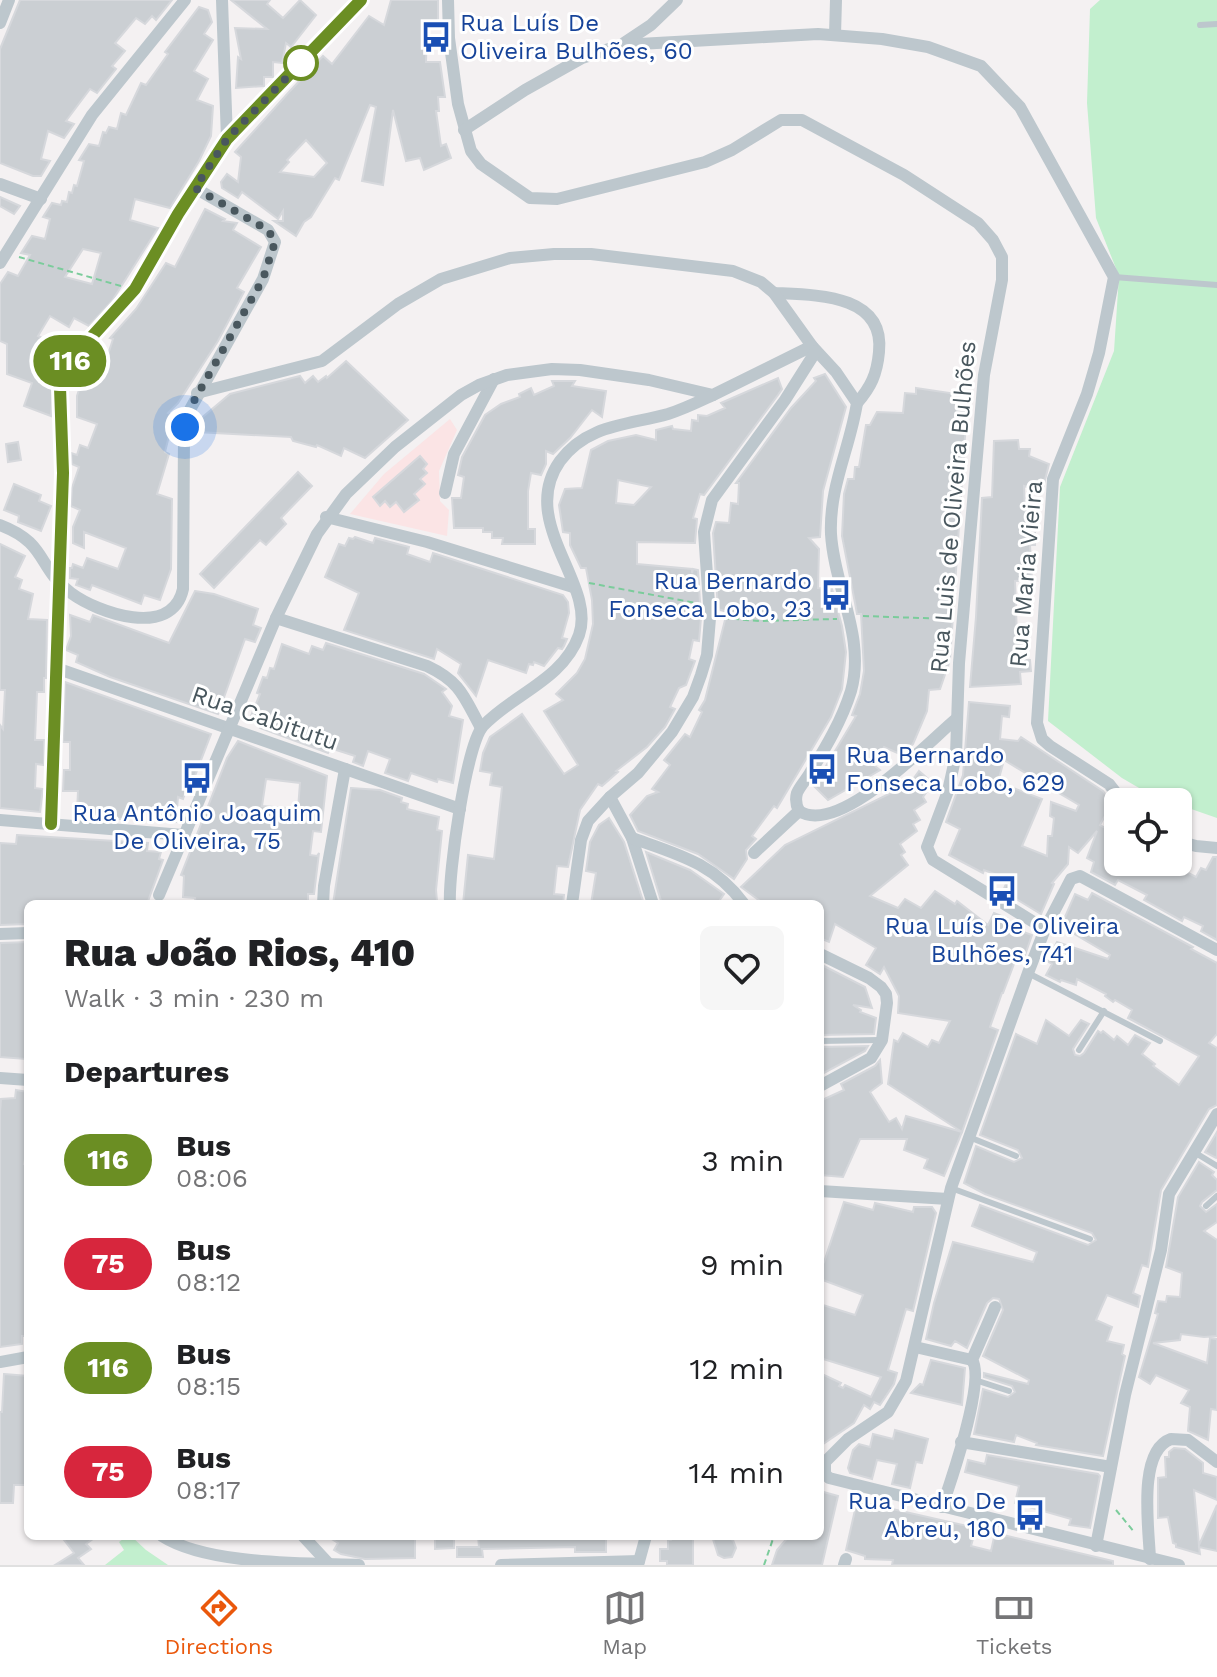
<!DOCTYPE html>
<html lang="en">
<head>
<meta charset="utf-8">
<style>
	:root { --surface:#fff; --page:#f6f6f6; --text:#202124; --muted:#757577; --line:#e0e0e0; --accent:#ea580c }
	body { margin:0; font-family:"Work Sans",sans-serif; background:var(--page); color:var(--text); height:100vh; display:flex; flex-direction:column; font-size:30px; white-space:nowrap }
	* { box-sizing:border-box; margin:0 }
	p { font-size:26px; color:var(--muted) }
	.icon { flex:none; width:44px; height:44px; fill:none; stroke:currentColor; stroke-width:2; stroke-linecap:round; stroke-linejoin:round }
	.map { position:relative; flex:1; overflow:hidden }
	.panel { position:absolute; left:24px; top:900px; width:800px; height:640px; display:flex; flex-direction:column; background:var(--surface); border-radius:12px; box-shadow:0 2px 6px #0004 }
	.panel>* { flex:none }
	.badge { padding:0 16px; border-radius:26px; font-size:28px; line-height:52px }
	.fabs { position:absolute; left:1104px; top:788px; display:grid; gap:16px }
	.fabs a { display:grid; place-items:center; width:88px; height:88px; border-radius:12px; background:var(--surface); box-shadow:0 2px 6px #0004; font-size:40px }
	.you { position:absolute; width:40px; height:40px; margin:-20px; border:6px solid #fff; border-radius:50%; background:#1a73e8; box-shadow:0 0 0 12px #1a73e833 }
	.map>.badge { position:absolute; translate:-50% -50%; box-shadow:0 0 0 4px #fff }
	h2 { padding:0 40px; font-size:30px; line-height:72px }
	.round { display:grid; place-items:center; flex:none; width:84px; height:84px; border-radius:12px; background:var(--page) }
	.summary { display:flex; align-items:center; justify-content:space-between; height:136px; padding:0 40px }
	h1 { font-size:38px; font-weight:800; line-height:60px }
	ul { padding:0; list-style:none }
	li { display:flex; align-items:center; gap:24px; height:104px; padding:0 40px }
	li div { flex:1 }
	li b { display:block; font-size:30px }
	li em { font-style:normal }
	li .badge { min-width:88px; font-weight:700; text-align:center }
	.tab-bar { display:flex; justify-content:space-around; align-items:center; height:112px; border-top:2px solid var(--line); background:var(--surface); font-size:22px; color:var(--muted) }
	.tab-bar a { display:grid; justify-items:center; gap:4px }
	.tab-bar .on { color:var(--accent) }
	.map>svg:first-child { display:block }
</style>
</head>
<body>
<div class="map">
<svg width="1217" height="1565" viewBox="0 0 1217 1565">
	<rect width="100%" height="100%" fill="#f4f1f2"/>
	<!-- medical -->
	<polygon fill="#fbe4e5" points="450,419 457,430 439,471 440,501 449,510 447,536 350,514 384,474"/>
	<!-- green -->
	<g fill="#c2efce">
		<polygon points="1100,0 1217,0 1217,818 1151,795 1122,778 1048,721 1060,487 1114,351 1119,276 1096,218 1087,103 1090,9"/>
		<polygon points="127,1536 131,1536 146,1550 168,1565 105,1565 124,1550 119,1542"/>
	</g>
	<!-- building -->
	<g fill="#cbcfd3" stroke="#d6d8dc" stroke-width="2" fill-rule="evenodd">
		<polygon points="20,0 172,0 156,20 152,16 145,24 136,18 115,43 125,51 112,66 116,69 97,93 90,89 66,121 74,124 64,138 48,131 41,159 50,161 41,176 33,176 0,163 0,49"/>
		<polygon points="231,0 270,0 267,4 283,18 300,0 316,15 291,47 286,43 282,63 273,62 273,77 264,77 264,86 236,88 238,57 241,59 235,28 267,29"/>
		<path d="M391,0h47v29l-11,-1 -1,34h14l5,35h-7l1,14h-3l5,35 5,-2 5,14 -27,12 -4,-12 -14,3 -13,-51 -10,75 -21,-4 14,-74 -6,-2 -31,75 -4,-2 -24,39 -7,5 -8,14 -22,-15h9v-10l-5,8 -36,-27 -4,6 -16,-10 -1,-6 6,-8 11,8 3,-25 -6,-5 54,-60 34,-36 9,8 37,-48 15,9zM306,140l21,23 -13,14 -34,-5 9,-10 -2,-2z"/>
		<path d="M199,7l9,3 4,12 -8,12 9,6 -19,31 14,8 -11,21 16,6 -2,30 -12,25 -29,47 -35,-9 -5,21 28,8 -46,73 -23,25 -15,-8 -5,9 -19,-11 -12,20 27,13 -15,27 4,1 -3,39 -27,-10 8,-23 -25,-9v-30l-7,-3v-57l8,-12 10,4 12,-21 -9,-2 11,-17 13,3 5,-20 -7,-2 9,-14 9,2 1,-4 5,1 2,-10 3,1 2,-8 3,1 7,-25 -5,-1 10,-16 10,2 4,-14 3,1 3,-6 8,2 4,-16 5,2 15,-32 5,2 22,-31 -3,-2zM83,249l18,4 -9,31 -27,-7z"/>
		<polygon points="0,197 20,206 14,214 0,206"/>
		<polygon points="205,209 225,219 223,221 237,223 233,230 261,247 237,288 244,292 218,341 178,403 168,413 174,416 165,452 169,454 157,494 172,499 171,569 160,600 144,595 141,604 92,585 90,590 76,585 78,579 70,578 70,568 72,568 73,564 83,568 87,558 118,569 126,548 84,532 84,548 73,543 73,527 80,510 71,506 72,488 79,467 72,464 71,453 77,455 80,445 88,448 97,424 77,417 77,396 88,363 104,367 113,339 110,338 136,309 166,263 175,267"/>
		<polygon points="346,361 408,420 365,458 344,448 341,456 317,445 316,447 293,441 291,437 197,432 199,420 230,394 300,376 305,383 313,376 318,382 326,376 327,378"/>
		<polygon points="825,374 846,407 823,491 820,537 809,538 819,549 818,588 832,589 842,626 846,652 842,689 831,717 777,808 774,806 752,836 756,839 746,850 747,859 734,879 698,854 638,831 630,815 647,796 658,792 652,789 670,765 664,760 685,734 690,737 702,712 699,710 705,700 727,612 718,609 713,533 716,522 729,523 731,503 738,504 739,483 736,483 791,408 816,381 814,378"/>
		<path d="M778,378l4,11 -4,6 -74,100 -4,-1 -7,24 4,1 -2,24 -58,-1v22l55,5v4l1,-4 5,1 3,48 -2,23 -6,-1 -4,19 6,2 -9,24 -7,3 -9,19 5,2 -10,18 -18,20 -31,24 2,1 -16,14 -4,-2 -18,26 -12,57 -11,-1 -3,28 10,1 -1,9h-100l5,-49 26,4 8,-72 -12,-2 2,-12 -12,-2 3,-18 7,-16 32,-23 42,60 14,-9 -34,-54 19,-11 -7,-6 21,-21 8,-14 8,-35 -1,-24 -6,-32h-5l-11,-23v-12l-7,-1 -4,-27 6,-16 17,-1 9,-38 17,-9 28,-6 20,5v-10l16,-4 1,3 18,2 1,-11 6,1v-6l9,1 18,-8 -4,-5zM618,480l33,7 -17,18 -18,-2z"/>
		<polygon points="552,381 575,381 572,386 606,391 602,417 592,410 570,438 553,454 546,451 546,464 541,475 531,473 528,491 528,529 535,529 535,544 502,544 503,538 492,538 492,532 483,532 483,528 454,528 452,498 461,498 464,477 458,475 462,457 485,415 501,404 520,397 519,394 531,388 534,395 554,386"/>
		<polygon points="916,388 956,394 957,391 968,392 950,660 940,689 929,690 927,711 913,744 900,754 884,747 875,766 880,770 828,800 814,786 856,716 852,715 860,694 864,671 861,614 857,614 855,603 842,536 844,494 848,479 854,479 855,467 859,467 866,425 870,425 877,412 903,413 905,393 916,394"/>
		<polygon points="1018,440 1019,449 1030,449 1029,456 1049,464 1042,492 1024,486 1025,511 1030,511 1031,533 1035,533 1035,545 1030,545 1032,580 1015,581 1017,636 1021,635 1023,660 1030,660 1031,671 1020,672 1021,684 970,687 976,617 982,498 992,497 994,441"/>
		<polygon points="18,442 21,460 8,462 6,444"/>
		<polygon points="420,456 427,464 423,469 427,473 420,479 425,484 414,494 419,500 404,512 396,502 390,507 385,501 380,506 373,497"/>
		<polygon points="298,472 312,486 281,518 286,524 266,545 260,540 214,588 200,574"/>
		<polygon points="14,484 41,495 39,501 51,506 41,531 18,522 19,516 4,510"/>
		<polygon points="355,537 373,543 375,538 409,547 407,554 430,562 433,553 563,595 568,602 569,613 562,638 567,639 564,646 562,649 558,648 544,666 534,662 533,665 529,664 526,673 488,660 476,696 458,673 461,664 437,649 434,659 344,630 359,593 325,577 339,544 345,546 349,538 353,539"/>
		<polygon points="0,544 25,556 15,577 22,580 19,589 33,594 28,619 47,620 46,678 44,678 44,692 37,692 36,717 35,740 44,740 44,765 36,764 35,788 43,789 40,812 0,808 0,725 3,729 5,690 0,690"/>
		<polygon points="195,591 214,594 258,609 253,625 261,628 255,642 245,639 218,714 110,677 76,662 78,655 66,650 71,636 70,615 90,622 93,615 169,643"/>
		<polygon points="326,643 424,674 446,689 442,692 452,706 449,716 463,720 453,783 438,779 437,782 411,773 408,781 385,773 390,759 368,751 363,766 353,762 355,756 330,748 328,753 260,728 263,720 251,716 260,694 257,693 263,677 267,678 270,668 274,669 282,644 309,654 312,646 323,650"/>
		<polygon points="65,682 211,734 193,781 190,780 183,799 178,797 176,822 156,820 156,810 132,809 132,819 107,819 107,814 77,813 78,791 63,791 64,770 70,770 70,742 63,742"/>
		<path d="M969,702l41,4 -1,11 -7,-1 -2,23 18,2 3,-4 82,54 9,12 -12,22 18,10v27h49l29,15 5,-9 5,2 7,-13h4v83l-16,-9 2,-5 -19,-9 -2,4 -38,-21 3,-5 -29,-15 -3,5 -24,-13 3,-10 -7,-4 10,-27 -19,22 -9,-6 -1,17 -16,19 2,1 -13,30 -38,-23 5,-12 -24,-9 -1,3 -34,-18 11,-26 -14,-7 17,-47zM1004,760l43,26 6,-15 -1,18 27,16 -3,6 -25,-9 -1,14 4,2 -2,18h-4l-1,20 -25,-10 20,-47 -44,-17z"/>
		<path d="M238,741l89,35 -6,56 -8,-1 -3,24 7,1 2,-3 -5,41h-6v10h-112l-1,-6 -12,-1 1,-21 -3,-1 46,-117zM266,779l34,4 -2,26 -36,-3z"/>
		<polygon points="919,771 933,783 923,797 926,802 914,810 920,820 913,824 917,831 900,844 905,852 901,855 908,865 870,896 898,908 905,899 921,908 935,891 955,904 957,901 988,925 994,913 1007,918 1005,925 1032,935 1024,958 1017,956 1003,993 1002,993 990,1027 998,1030 962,1132 888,1084 894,1040 898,1042 903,1033 928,1047 932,1040 939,1043 950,1021 898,1013 899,996 884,967 880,974 866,965 876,948 835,924 829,942 820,938 820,904 764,904 741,887 785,845 893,792 892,787 902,782 906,789"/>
		<polygon points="351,788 380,790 402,798 401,802 408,804 407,809 439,817 437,830 442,831 436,890 437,901 420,904 351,901 351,904 333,904"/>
		<polygon points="609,818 624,842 644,904 591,904 596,873 586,871 590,842 599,825"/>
		<polygon points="17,835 148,843 147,851 161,852 159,859 163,860 147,904 28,904 28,924 0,925 0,843 16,844"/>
		<polygon points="646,852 690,870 724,894 717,904 662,904"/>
		<polygon points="1092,893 1193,947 1191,949 1217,963 1217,1034 1209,1043 1217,1048 1217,1105 1209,1109 1161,1190 1148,1267 1142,1265 1133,1293 1140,1296 1138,1307 1107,1295 1096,1320 1112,1327 1107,1341 1124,1345 1122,1354 1125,1356 1103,1456 1036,1445 1037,1443 1016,1435 1014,1442 974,1434 983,1389 1008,1397 1015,1392 1012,1386 984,1377 984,1373 1028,1384 1029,1380 983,1356 1003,1310 999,1299 993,1298 987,1303 967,1348 955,1341 951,1346 926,1339 934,1303 953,1242 1033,1262 1037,1252 972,1226 980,1205 1088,1245 1096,1240 1092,1233 985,1194 964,1183 976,1146 1014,1162 1022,1158 1018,1150 980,1135 1016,1034 1037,1044 1046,1020 1069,1036 1081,1020 1089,1024 1073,1049 1075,1055 1080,1056 1084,1053 1098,1031 1101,1033 1103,1031 1114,1040 1117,1036 1128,1045 1135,1035 1150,1043 1142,1054 1155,1064 1153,1066 1179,1085 1199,1056 1128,1018 1132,1010 1115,1000 1113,1002 1105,996 1106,994 1077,979 1076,985 1061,980 1060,982 1046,975 1052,964 1047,961 1057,942 1108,959 1110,955 1061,926 1075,894 1088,900"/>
		<polygon points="28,942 26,1059 0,1057 0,943"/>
		<polygon points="820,964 865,987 872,1008 853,1005 861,1010 860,1012 876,1018 874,1034 820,1035"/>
		<polygon points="868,1046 865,1051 820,1075 820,1047"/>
		<polygon points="880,1060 882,1083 870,1092 889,1122 896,1118 902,1129 906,1116 962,1132 944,1176 924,1168 928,1159 904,1150 907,1139 860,1139 843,1177 820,1175 820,1101 844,1090 841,1084 875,1066"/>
		<polygon points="16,1090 28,1092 28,1144 24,1164 28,1164 28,1336 22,1336 22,1344 0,1347 0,1112 1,1099 15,1098"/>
		<polygon points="1217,1132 1217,1156 1216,1158 1205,1152"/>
		<polygon points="1199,1162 1214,1172 1212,1175 1217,1180 1217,1190 1202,1202 1200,1206 1206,1212 1217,1204 1217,1222 1204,1231 1217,1240 1217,1336 1204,1337 1181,1334 1180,1340 1153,1343 1207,1363 1210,1338 1217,1339 1217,1410 1211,1409 1208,1440 1188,1431 1190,1407 1181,1403 1189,1390 1156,1375 1150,1384 1139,1377 1158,1314 1155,1313 1158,1301 1166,1302 1167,1296 1180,1297 1182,1273 1166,1267 1178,1197"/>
		<polygon points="844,1202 873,1210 875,1203 913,1212 914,1207 932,1207 936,1213 913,1311 906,1309 888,1370 897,1373 894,1384 880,1405 874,1402 870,1409 864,1405 854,1423 820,1446 820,1373 841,1383 839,1386 843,1388 845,1385 871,1397 881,1377 820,1358 820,1304 855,1315 863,1295 820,1279 820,1260 824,1262"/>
		<polygon points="931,1360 965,1368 962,1405 911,1393 920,1384 923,1385"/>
		<polygon points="4,1374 28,1376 28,1485 14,1485 13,1503 0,1503 0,1412 2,1412"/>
		<polygon points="895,1430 928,1439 922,1463 916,1462 910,1488 892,1484 897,1464 877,1460 872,1479 850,1473 848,1468 853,1450 859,1444 870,1447 873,1434 893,1439"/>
		<polygon points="1174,1448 1185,1449 1203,1463 1203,1473 1217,1477 1217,1500 1194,1490 1199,1545 1217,1505 1217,1551 1199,1547 1200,1554 1176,1547 1176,1544 1173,1543 1168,1517 1158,1518 1158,1478 1166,1477 1165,1457 1169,1457 1169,1452"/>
		<polygon points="987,1455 1098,1474 1100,1476 1090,1528 1069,1525 1071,1519 1015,1503 1019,1486 965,1472 968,1460 985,1464"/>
		<polygon points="820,1491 838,1496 822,1565 772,1565 777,1550 789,1536 820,1536"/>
		<polygon points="857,1501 976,1528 971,1546 991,1551 995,1533 1113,1561 1113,1565 892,1565 893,1560 865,1559 865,1556 846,1550"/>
		<polygon points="61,1536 97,1536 86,1544 91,1549 78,1558 84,1565 55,1565 74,1553"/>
		<polygon points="327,1536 415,1536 415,1558 365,1559 341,1554 334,1550 338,1543"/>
		<polygon points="435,1536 454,1536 454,1548 435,1549"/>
		<polygon points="478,1536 606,1536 606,1552 575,1552 575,1547 482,1549 483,1557 457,1557 457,1547 479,1547"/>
		<polygon points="672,1536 693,1536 693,1565 667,1565 667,1561 660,1561 660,1549 668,1549 668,1540 671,1540"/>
		<polygon points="712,1536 724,1536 733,1540 736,1548 732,1557 724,1558 718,1555"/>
	</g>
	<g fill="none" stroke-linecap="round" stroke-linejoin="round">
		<!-- path -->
		<g stroke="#7bcc9b" stroke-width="2" stroke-dasharray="6 4" stroke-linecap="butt">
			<polyline points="19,257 121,286"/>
			<polyline points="589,583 696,603"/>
			<polyline points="863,616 948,619"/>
			<polyline points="723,618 759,621 837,619"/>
			<polyline points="1116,1510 1135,1533"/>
			<polyline points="764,1565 774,1536"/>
		</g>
		<!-- lane -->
		<g stroke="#bdc7cd" stroke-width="6">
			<polyline points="1200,25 1217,24"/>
			<polyline points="1114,277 1217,285"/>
			<polyline points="1028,973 1160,1041"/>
			<polyline points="820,1041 880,1040"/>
			<polyline points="1079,1050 1104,1011"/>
			<polyline points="969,1137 1016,1156"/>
			<polyline points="1194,1152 1217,1166"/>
			<polyline points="951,1188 1090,1239"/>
			<polyline points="1206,1206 1217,1196"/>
			<polyline points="975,1380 1009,1391"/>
		</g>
		<!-- street -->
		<g stroke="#bdc7cd" stroke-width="12">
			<polyline points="222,0 227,139"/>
			<polyline points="448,0 449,38 458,104 471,151 481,164 530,198 557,199 705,162 732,150 781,120 802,120 904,175 978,223 993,240 1002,257 1002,280 984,375 959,663 956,755 948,791 927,847 933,860 1045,929"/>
			<polyline points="0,23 9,0"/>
			<polyline points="835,35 836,0"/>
			<polyline points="624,43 651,25 677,0"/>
			<polyline points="464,130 525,90 582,58 621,45 818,34 882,39 928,47 981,66 1020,107 1114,277 1099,353 1087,394 1053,479 1037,723 1042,739 1050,746 1109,784 1123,802"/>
			<polyline points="0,184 41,199"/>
			<polyline points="0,263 92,115 185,0"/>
			<path d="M774,293c42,2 111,1 105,59 -2,22 -8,35 -22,51"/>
			<path d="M197,393l125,-32 76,-57 43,-25 69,-21 44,-4h37l142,17 28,11 13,11 38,53 24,26 21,31c-7,45 -28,84 -26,131 3,53 35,103 20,157 -9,29 -25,56 -41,82 -4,7 -10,13 -13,20 -2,7 -1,12 2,18"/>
			<polyline points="445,493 454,454 494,379"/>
			<polyline points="326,517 427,542 573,587"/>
			<path d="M0,525c48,18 37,43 71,68 27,20 101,46 112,-4l1,-154 3,-20 76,-136 12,-37 -7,-12 -73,-42"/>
			<path d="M276,618l151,48c34,16 37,31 54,62"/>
			<polyline points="56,668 460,809"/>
			<polyline points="610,797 632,838 653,904"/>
			<path d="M799,811c40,26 128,-68 157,-92"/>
			<polyline points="0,820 183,835"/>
			<path d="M51,824c4,-116 8,-231 12,-346 1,-34 -11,-85 5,-115l67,-74 92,-150 134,-139"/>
			<path d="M632,838c45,16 82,25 112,66"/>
			<polyline points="1178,841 1196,846 1217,848"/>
			<polyline points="754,853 799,811"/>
			<polyline points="159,895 276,618 317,534 346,494 395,447 461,395 479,385 507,375 552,369 580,370 649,380 713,395 812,346"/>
			<polyline points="323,904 324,886 345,769"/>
			<path d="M450,904c-2,-29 16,-159 33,-178 30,-32 80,-46 96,-91 18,-51 -62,-113 -19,-174 27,-37 69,-36 108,-47 16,-5 30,-12 45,-19"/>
			<polyline points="572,904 581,840 588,821 610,797 638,773 672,732 693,697 701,675 707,655 710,618 704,532 712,500 785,400 816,351"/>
			<polyline points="0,934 28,933"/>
			<polyline points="820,954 869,978 881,987 886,994 887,1003 882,1040 871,1058 820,1086"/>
			<polyline points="0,1078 28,1080"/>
			<polyline points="820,1191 948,1199"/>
			<polyline points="915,1347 972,1360"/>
			<polyline points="0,1362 28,1357"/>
			<polyline points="961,1442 1111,1467"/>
			<path d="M942,1507c9,-26 44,-128 30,-147l23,-53"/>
			<path d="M162,1536c45,29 142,27 197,29"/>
			<polyline points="303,1536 329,1564"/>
			<polyline points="1096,1546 1125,1395 1161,1250 1169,1194 1217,1114"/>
			<path d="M1150,1559c-1,-30 -13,-108 21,-120l17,1 29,22"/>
			<polyline points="501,1565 639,1561"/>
			<polyline points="638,1565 646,1536"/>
			<polyline points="844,1565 846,1559"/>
			<polyline points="1179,1565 829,1478 825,1474 825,1462 848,1439 888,1412 906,1381 951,1188 1028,973 1045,929 1071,879 1080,876 1217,950"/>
		</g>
	</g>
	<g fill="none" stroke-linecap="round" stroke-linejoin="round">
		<defs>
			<polyline id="line" points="51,824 63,473 60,387 68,363 135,289 178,214 227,139 361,0"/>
		</defs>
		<!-- line casing -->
		<use href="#line" stroke="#fff" stroke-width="18"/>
		<!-- line -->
		<use href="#line" stroke="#6b8e23" stroke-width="12"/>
		<!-- walk -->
		<polyline stroke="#49575e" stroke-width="8" stroke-dasharray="0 14.4" points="185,427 190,408 263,279 275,242 268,230 195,188 227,139 301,63"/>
	</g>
	<!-- icons -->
	<defs>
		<symbol id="bus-bare" viewBox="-9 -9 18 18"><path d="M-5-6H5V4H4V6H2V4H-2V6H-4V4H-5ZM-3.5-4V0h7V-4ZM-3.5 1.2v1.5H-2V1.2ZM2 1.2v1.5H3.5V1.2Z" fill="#1a4fb4" stroke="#fff" stroke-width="2.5" paint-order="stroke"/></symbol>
	</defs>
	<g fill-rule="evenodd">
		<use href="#bus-bare" x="414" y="15" width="44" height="44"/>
		<use href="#bus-bare" x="814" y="573" width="44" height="44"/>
		<use href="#bus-bare" x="800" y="747" width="44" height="44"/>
		<use href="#bus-bare" x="175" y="756" width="44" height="44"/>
		<use href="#bus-bare" x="980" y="869" width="44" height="44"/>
		<use href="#bus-bare" x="1008" y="1493" width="44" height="44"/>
	</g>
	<!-- markers -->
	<circle fill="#fff" stroke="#6b8e23" stroke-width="4" cx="301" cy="63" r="16"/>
	<g text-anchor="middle" stroke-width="6" stroke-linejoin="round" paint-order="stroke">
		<!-- transit labels -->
		<g font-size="24" fill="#164399" stroke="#fff" text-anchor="start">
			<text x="460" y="31">Rua Luís De<tspan x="460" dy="28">Oliveira Bulhões, 60</tspan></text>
			<text x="812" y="589" text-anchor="end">Rua Bernardo<tspan x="812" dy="28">Fonseca Lobo, 23</tspan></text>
			<text x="846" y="763">Rua Bernardo<tspan x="846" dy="28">Fonseca Lobo, 629</tspan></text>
			<text x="197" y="821" text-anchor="middle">Rua Antônio Joaquim<tspan x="197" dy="28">De Oliveira, 75</tspan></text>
			<text x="1002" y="934" text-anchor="middle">Rua Luís De Oliveira<tspan x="1002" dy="28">Bulhões, 741</tspan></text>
			<text x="1006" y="1509" text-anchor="end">Rua Pedro De<tspan x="1006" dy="28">Abreu, 180</tspan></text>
		</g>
		<!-- street labels -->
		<g font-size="24" fill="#49575e" stroke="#fff">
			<text transform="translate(953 507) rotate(-85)" y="8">Rua Luis de Oliveira Bulhões</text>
			<text transform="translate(1026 574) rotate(-85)" y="8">Rua Maria Vieira</text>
			<text transform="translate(265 718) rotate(19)" y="8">Rua Cabitutu</text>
		</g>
	</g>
</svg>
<div class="fabs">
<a><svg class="icon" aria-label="locate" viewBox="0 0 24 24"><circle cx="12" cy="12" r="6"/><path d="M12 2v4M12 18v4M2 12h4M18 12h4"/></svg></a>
</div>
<div class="you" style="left:185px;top:427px"></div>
<b class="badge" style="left:70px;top:361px;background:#6b8e23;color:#fff">116</b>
<section class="panel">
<div class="summary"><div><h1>Rua João Rios, 410</h1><p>Walk · 3 min · 230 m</p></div><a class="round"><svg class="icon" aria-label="heart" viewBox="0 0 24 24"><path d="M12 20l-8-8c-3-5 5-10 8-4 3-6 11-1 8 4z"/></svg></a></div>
<h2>Departures</h2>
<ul>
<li><span class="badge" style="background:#6b8e23;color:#fff">116</span><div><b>Bus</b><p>08:06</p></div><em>3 min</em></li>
<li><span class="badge" style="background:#d7263d;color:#fff">75</span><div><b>Bus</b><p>08:12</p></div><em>9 min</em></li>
<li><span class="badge" style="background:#6b8e23;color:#fff">116</span><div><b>Bus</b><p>08:15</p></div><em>12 min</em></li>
<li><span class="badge" style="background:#d7263d;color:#fff">75</span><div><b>Bus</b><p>08:17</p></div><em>14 min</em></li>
</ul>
</section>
</div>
<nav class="tab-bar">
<a class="on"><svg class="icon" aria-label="directions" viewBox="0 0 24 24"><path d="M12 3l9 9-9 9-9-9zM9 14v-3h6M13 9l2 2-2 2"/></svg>Directions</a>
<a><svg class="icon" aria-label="map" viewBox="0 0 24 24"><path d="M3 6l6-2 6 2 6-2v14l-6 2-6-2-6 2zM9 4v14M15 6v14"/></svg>Map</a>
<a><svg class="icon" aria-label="tickets" viewBox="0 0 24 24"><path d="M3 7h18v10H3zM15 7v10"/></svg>Tickets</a>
</nav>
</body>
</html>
